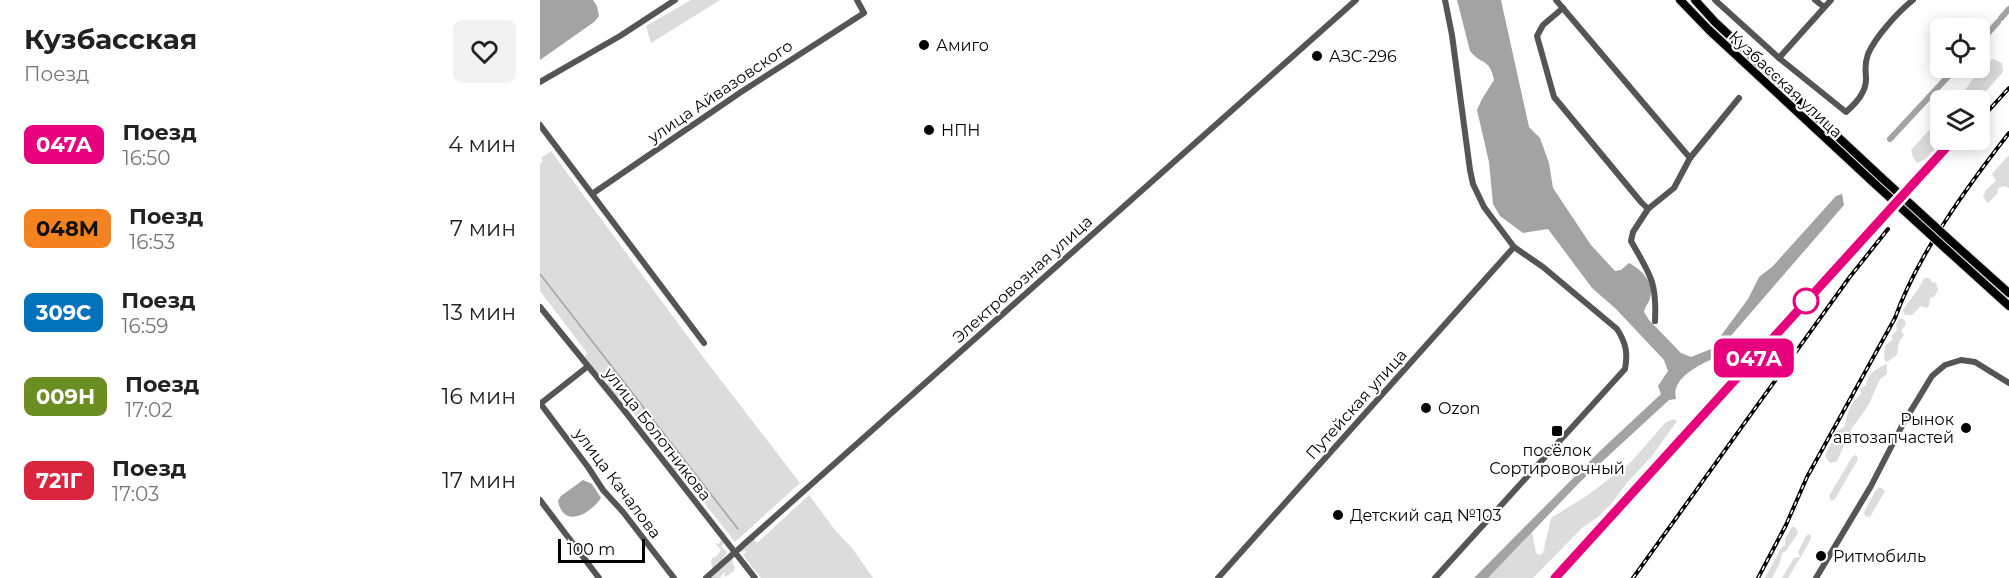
<!DOCTYPE html>
<html lang="ru">
<head>
<meta charset="utf-8">
<style>
	:root { --surface:#fff; --page:#f2f2f2; --text:#222; --muted:#767676 }
	body { margin:0; font-family:Montserrat,sans-serif; background:var(--page); color:var(--text); height:100vh; display:flex; flex-direction:column; font-size:22px; white-space:nowrap }
	* { box-sizing:border-box; margin:0 }
	p { font-size:20px; color:var(--muted) }
	.icon { flex:none; width:33px; height:33px; fill:none; stroke:currentColor; stroke-width:2; stroke-linecap:round; stroke-linejoin:round }
	.map { position:relative; flex:1; overflow:hidden }
	.side { display:flex; flex-direction:column; background:var(--surface); width:540px }
	.side>* { flex:none }
	.badge { padding:0 12px; border-radius:9px; font-size:21px; line-height:39px }
	.tools { position:absolute; left:1390px; top:18px; display:grid; gap:12px }
	.tools a { display:grid; place-items:center; width:60px; height:60px; border-radius:9px; background:var(--surface); box-shadow:0 3px 15px #0003; font-size:30px }
	.scale { position:absolute; left:18px; bottom:15px; width:87px; box-sizing:border-box; padding-left:6px; border:3px solid #000; border-top:0; font-size:16px; line-height:21px; white-space:nowrap; color:#000; -webkit-text-stroke:4px #fff; paint-order:stroke }
	.map>.badge { position:absolute; translate:-50% -50%; box-shadow:0 0 0 3px #fff }
	.round { display:grid; place-items:center; flex:none; width:63px; height:63px; border-radius:9px; background:var(--page) }
	.head { display:flex; align-items:center; justify-content:space-between; height:102px; padding:0 24px }
	h1 { font-size:28px; font-weight:700; line-height:45px }
	ul { padding:0; list-style:none }
	li { display:flex; align-items:center; gap:18px; height:84px; padding:0 24px }
	li div { flex:1 }
	li b { display:block; font-size:22px }
	li em { font-style:normal }
	li .badge { min-width:66px; font-weight:700; text-align:center }
	main { display:flex; flex:1; min-height:0 }
	.map>svg:first-child { display:block }
</style>
</head>
<body>
<main>
<section class="side">
<div class="head"><div><h1>Кузбасская</h1><p>Поезд</p></div><a class="round"><svg class="icon" aria-label="heart" viewBox="0 0 24 24"><path d="M12 20l-8-8c-3-5 5-10 8-4 3-6 11-1 8 4z"/></svg></a></div>
<ul>
<li><span class="badge" style="background:#e6007e;color:#fff">047А</span><div><b>Поезд</b><p>16:50</p></div><em>4 мин</em></li>
<li><span class="badge" style="background:#f58220;color:#111">048М</span><div><b>Поезд</b><p>16:53</p></div><em>7 мин</em></li>
<li><span class="badge" style="background:#0072bc;color:#fff">309С</span><div><b>Поезд</b><p>16:59</p></div><em>13 мин</em></li>
<li><span class="badge" style="background:#6b8e23;color:#fff">009Н</span><div><b>Поезд</b><p>17:02</p></div><em>16 мин</em></li>
<li><span class="badge" style="background:#d7263d;color:#fff">721Г</span><div><b>Поезд</b><p>17:03</p></div><em>17 мин</em></li>
</ul>
</section>
<div class="map">
<svg width="1469" height="578" viewBox="0 0 1469 578">
	<rect width="100%" height="100%" fill="#fff"/>
	<!-- green -->
	<g fill="#dcdcdc">
		<polygon points="151,0 180,0 111,43 106,26"/>
		<polygon points="1453,59 1462,63 1463,72 1438,100 1418,100 1440,69"/>
		<polygon points="1401,117 1402,140 1386,159 1377,163 1373,157 1371,150"/>
		<polygon points="11,151 160,353 260,483 195,542 139,471 135,473 129,467 132,462 79,395 76,398 66,385 69,382 63,374 61,378 44,360 47,353 0,291 0,164 3,161 1,158"/>
		<polygon points="1469,155 1469,188 1465,186 1458,188 1457,194 1448,203 1443,197 1446,190 1456,181 1452,174"/>
		<path d="M1384,278h5l3,4 4,1 2,7 -4,7 -4,1 -1,8 -3,2 -5,-2 -9,9h-7l-2,-5c7,-11 16,-20 21,-32z"/>
		<polygon points="1359,319 1364,319 1366,324 1361,331 1364,335 1359,342 1357,355 1347,362 1344,359 1345,346 1352,340 1352,335 1357,330 1356,324"/>
		<path d="M1347,364v10l-7,5 -12,27 -16,22 -15,33 -7,2 -5,-7 12,-25 8,-5c1,-13 6,-23 16,-32l-1,-5 6,-4c1,-10 11,-18 21,-21z"/>
		<polygon points="1134,419 1137,421 1112,456 1086,484 1071,504 1058,517 1043,527 993,578 948,578 992,532 996,553 999,555 1003,553 1011,518 1048,495 1090,463 1126,422"/>
		<polygon points="1316,455 1318,459 1295,499 1291,501 1289,496 1312,457"/>
		<path d="M1338,488h4l3,3 -15,26 -5,-1 -1,-4c5,-8 8,-17 14,-24z"/>
		<polygon points="269,495 295,530 312,548 333,578 221,578 203,555 207,551 200,552 199,550 201,542 211,534 217,543"/>
		<polygon points="1252,527 1255,527 1258,533 1246,551 1242,553 1240,563 1232,578 1225,578 1241,548 1245,545 1245,539"/>
		<path d="M1270,534l1,4c-7,15 -15,26 -23,40h-6l12,-20 6,-1 -2,-5 8,-16z"/>
		<polygon points="181,539 184,544 181,546 187,553 182,559 185,563 192,557 193,565 195,567 194,571 185,577 184,575 185,571 180,578 170,578 174,572 171,563 172,558 176,557 181,550 175,543 179,544"/>
	</g>
	<!-- water -->
	<g fill="#a3a3a3">
		<polygon points="0,0 53,0 57,6 59,16 54,22 0,60"/>
		<path d="M917,0h44l28,127 11,11 9,25 4,25 38,57 24,26 6,-1 8,-7c12,6 26,20 21,35 -1,5 -5,8 -6,14l5,8 32,33 10,4 20,-8 37,-50 11,-22 13,-10 64,-71 6,-2 2,11 -134,155c-14,7 -39,19 -34,39l-7,1 -89,82 -92,96h-14l127,-128 60,-56 -3,-8 10,-15 -4,-11 -48,-51 -24,-21 -44,-59 -25,4 -23,-17 -7,-12 -4,-42 -12,-52 5,-11 12,-19c-5,-23 -12,-14 -24,-29z"/>
		<path d="M43,480l9,4 9,14c-10,15 -37,32 -43,3l3,-5z"/>
	</g>
	<g fill="none" stroke-linecap="round" stroke-linejoin="round">
		<!-- stream -->
		<polyline stroke="#a3a3a3" stroke-width="1.5" points="0,274 198,529"/>
		<!-- canal -->
		<g stroke="#a3a3a3" stroke-width="6">
			<polyline points="1461,18 1469,9"/>
			<polyline points="1440,42 1458,22"/>
			<polyline points="1350,139 1416,68"/>
		</g>
		<defs>
			<g id="major">
				<polyline points="1140,0 1169,30 1336,185"/>
				<polyline points="1155,0 1175,22 1342,178"/>
				<polyline points="1412,242 1469,293"/>
				<polyline points="1406,249 1469,306"/>
			</g>
		</defs>
		<!-- major casing -->
		<use href="#major" stroke="#dbdbdb" stroke-width="10"/>
		<!-- minor -->
		<g stroke="#555" stroke-width="6">
			<polyline points="1016,0 1150,158"/>
			<path d="M1175,0l64,58 67,54c10,-9 21,-20 20,-35 -1,-9 -1,-15 2,-23 8,-18 30,-42 45,-54"/>
			<polyline points="1275,0 1284,7"/>
			<polyline points="1023,8 1003,25 997,36 1014,97 1101,202 1108,209"/>
			<polyline points="1239,58 1291,0"/>
			<polyline points="0,82 80,36 135,0"/>
			<polyline points="0,125 164,343"/>
			<polyline points="52,194 201,92 324,13 317,0"/>
			<polyline points="0,307 83,409 215,578"/>
			<path d="M1115,321c2,-40 -5,-46 -24,-80l2,-9 15,-23 26,-21 16,-30 49,-60"/>
			<polyline points="0,403 48,467 63,490 83,512 134,578"/>
			<polyline points="0,404 47,367"/>
			<polyline points="0,500 59,578"/>
			<polyline points="166,578 816,0"/>
			<polyline points="678,578 974,247"/>
			<path d="M895,578l190,-209c3,-16 1,-26 -8,-40l-74,-62 -29,-20 -30,-40 -11,-23 -3,-14 -18,-135 -7,-35"/>
			<polyline points="1276,578 1331,486 1364,422 1392,376 1405,365 1421,360 1435,362 1469,383"/>
		</g>
		<!-- major -->
		<use href="#major" stroke="#000" stroke-width="8"/>
		<defs>
			<g id="rail">
				<polyline points="1440,120 1469,88"/>
				<polyline points="1020,578 1417,140"/>
				<polyline points="1093,578 1309,278 1348,229"/>
				<path d="M1218,578l28,-53 21,-48 88,-159c23,-64 72,-131 114,-185"/>
			</g>
		</defs>
		<!-- rail casing -->
		<use href="#rail" stroke="#000" stroke-width="4"/>
		<!-- rail -->
		<use href="#rail" stroke="#fff" stroke-width="1.5" stroke-dasharray="4.5" stroke-linecap="butt"/>
		<defs>
			<g id="major-bridge">
				<polyline points="1342,178 1412,242"/>
				<polyline points="1336,185 1406,249"/>
			</g>
		</defs>
		<!-- major-bridge casing -->
		<use href="#major-bridge" stroke="#dbdbdb" stroke-width="10" stroke-linecap="butt"/>
		<!-- major-bridge -->
		<use href="#major-bridge" stroke="#000" stroke-width="8"/>
	</g>
	<g fill="none" stroke-linecap="round" stroke-linejoin="round">
		<defs>
			<polyline id="line" points="1015,578 1413,140"/>
		</defs>
		<!-- line casing -->
		<use href="#line" stroke="#fff" stroke-width="14"/>
		<!-- line -->
		<use href="#line" stroke="#e6007e" stroke-width="9"/>
	</g>
	<!-- markers -->
	<g fill="#000" stroke="#fff" stroke-width="2">
		<circle cx="384" cy="45" r="6"/>
		<circle cx="777" cy="56" r="6"/>
		<circle cx="389" cy="130" r="6"/>
		<circle cx="886" cy="408" r="6"/>
		<circle cx="1426" cy="428" r="6"/>
		<rect x="1011" y="425" width="12" height="12" rx="3"/>
		<circle cx="798" cy="515" r="6"/>
		<circle cx="1281" cy="556" r="6"/>
	</g>
	<circle fill="#fff" stroke="#e6007e" stroke-width="3" cx="1266" cy="301" r="12"/>
	<g text-anchor="middle" stroke-width="4.5" stroke-linejoin="round" paint-order="stroke">
		<!-- poi labels -->
		<g font-size="16" fill="#000" stroke="#fff" text-anchor="start">
			<text x="396" y="51">Амиго</text>
			<text x="789" y="62">АЗС-296</text>
			<text x="401" y="136">НПН</text>
			<text x="898" y="414">Ozon</text>
			<text x="1414" y="425" text-anchor="end">Рынок<tspan x="1414" dy="18">автозапчастей</tspan></text>
			<text x="1017" y="456" text-anchor="middle">посёлок<tspan x="1017" dy="18">Сортировочный</tspan></text>
			<text x="810" y="521">Детский сад №103</text>
			<text x="1293" y="562">Ритмобиль</text>
		</g>
		<!-- street labels -->
		<g font-size="16" fill="#000" stroke="#fff">
			<text transform="translate(1246 84) rotate(43)" y="6">Кузбасская улица</text>
			<text transform="translate(180 91) rotate(-34)" y="6">улица Айвазовского</text>
			<text transform="translate(482 279) rotate(-42)" y="6">Электровозная улица</text>
			<text transform="translate(816 404) rotate(-48)" y="6">Путейская улица</text>
			<text transform="translate(118 434) rotate(52)" y="6">улица Болотникова</text>
			<text transform="translate(78 483) rotate(53)" y="6">улица Качалова</text>
		</g>
	</g>
</svg>
<div class="tools">
<a><svg class="icon" aria-label="locate" viewBox="0 0 24 24"><circle cx="12" cy="12" r="6"/><path d="M12 2v4M12 18v4M2 12h4M18 12h4"/></svg></a>
<a><svg class="icon" aria-label="layers" viewBox="0 0 24 24"><path d="M12 4l9 5-9 5-9-5zM3 14l9 5 9-5"/></svg></a>
</div>
<div class="scale">100 m</div>
<b class="badge" style="left:1214px;top:358px;background:#e6007e;color:#fff">047А</b>
</div>
</main>
</body>
</html>
